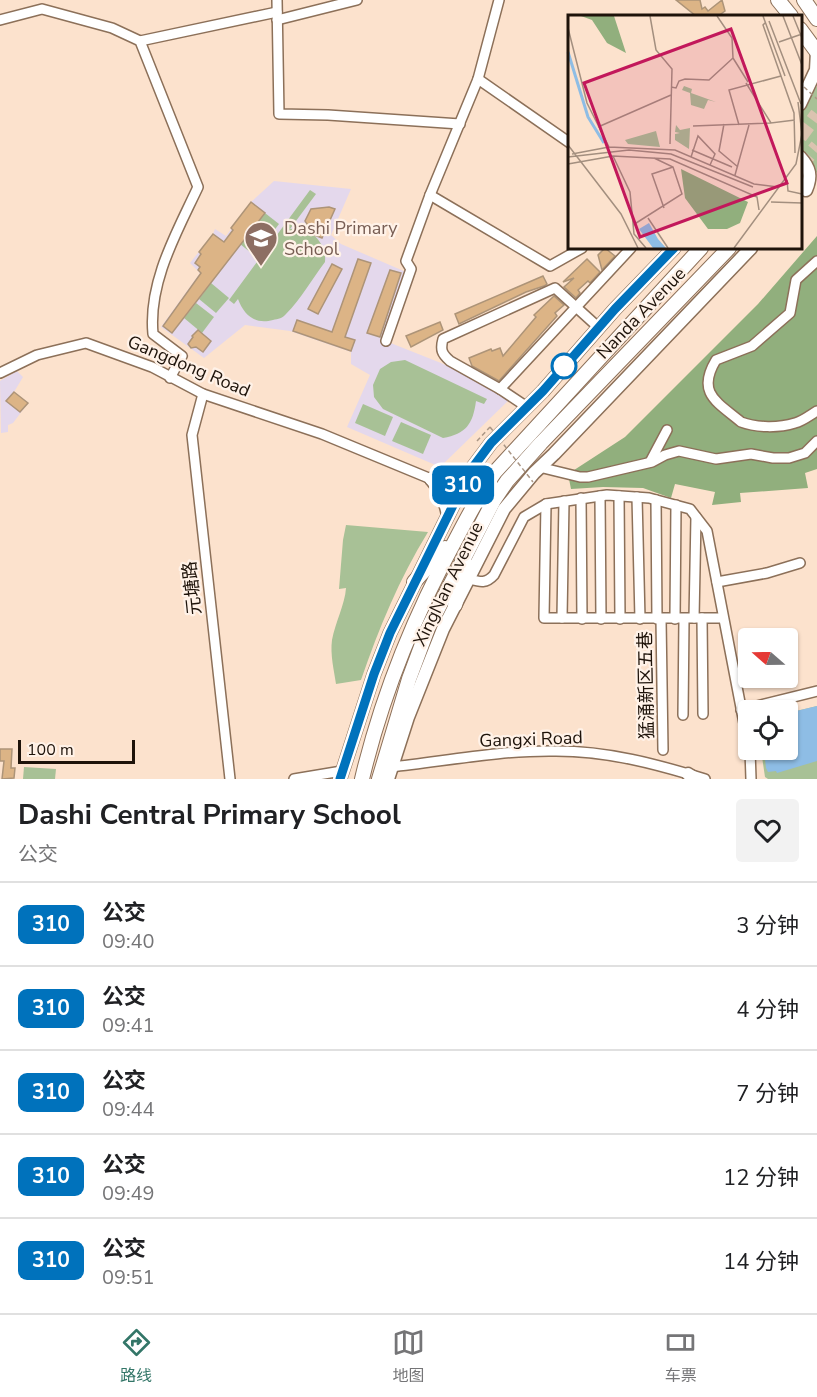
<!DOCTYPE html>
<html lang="zh">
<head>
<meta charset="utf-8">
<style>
	:root { --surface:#fff; --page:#f2f2f2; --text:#202124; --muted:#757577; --line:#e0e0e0; --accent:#337668 }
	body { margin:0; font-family:"Nunito Sans","Noto Sans SC",sans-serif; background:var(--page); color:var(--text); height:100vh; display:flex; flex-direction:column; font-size:22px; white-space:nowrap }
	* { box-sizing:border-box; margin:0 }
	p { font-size:20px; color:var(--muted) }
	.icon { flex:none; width:33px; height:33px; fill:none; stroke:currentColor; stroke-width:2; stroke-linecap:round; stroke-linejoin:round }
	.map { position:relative; height:779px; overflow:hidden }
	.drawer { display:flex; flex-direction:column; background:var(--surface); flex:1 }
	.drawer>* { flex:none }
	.badge { padding:0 12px; border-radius:9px; font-size:21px; line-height:39px }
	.needle { width:39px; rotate:290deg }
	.buttons { position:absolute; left:738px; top:628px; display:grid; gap:12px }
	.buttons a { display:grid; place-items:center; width:60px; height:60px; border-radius:6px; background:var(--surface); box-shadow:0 2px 4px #0004; font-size:30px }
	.scale { position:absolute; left:18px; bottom:15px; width:117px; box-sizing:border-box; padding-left:6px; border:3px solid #1e130a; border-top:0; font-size:16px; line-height:21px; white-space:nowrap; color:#1e130a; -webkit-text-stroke:4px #fff2e8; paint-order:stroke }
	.map>.badge { position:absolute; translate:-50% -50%; box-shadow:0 0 0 3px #fff }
	.round { display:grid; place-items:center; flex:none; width:63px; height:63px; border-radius:6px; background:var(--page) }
	.summary { display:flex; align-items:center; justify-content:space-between; height:102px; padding:0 18px }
	h1 { font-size:28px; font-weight:700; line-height:45px }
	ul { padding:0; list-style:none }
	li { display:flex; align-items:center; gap:18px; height:84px; padding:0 18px; border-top:2px solid var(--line) }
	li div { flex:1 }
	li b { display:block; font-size:22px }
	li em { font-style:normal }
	li .badge { min-width:66px; font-weight:700; text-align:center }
	.dock { display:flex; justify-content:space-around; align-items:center; height:84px; border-top:2px solid var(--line); background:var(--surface); font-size:16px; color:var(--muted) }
	.dock a { display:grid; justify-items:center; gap:3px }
	.dock .selected { color:var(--accent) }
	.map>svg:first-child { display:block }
</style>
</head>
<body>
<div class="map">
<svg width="817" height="779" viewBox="0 0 817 779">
	<rect width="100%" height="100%" fill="#fce2cd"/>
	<!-- education -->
	<g fill="#e4d8ec">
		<polygon points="274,181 351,189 331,235 341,244 406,272 383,340 441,363 511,398 440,467 347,427 370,375 351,364 351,352 290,331 245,325 204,358 161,327 200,273 190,263 213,234 215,229 226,236 251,202"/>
		<polygon points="17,371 23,377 14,392 28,403 13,423 8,425 8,432 1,433 0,381"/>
	</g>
	<!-- green -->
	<g fill="#a8c196">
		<polygon points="817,86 817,172 815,174 811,159 801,150 800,111"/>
		<path d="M310,190l6,4 -26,35c20,-3 37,13 35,33 -13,17 -24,37 -39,52 -3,4 -8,5 -13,6 -18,5 -29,-5 -35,-21l-4,5 -5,-4z"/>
		<polygon points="265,213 279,224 255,256 240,244"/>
		<polygon points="211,283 229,298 216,313 199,299"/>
		<polygon points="196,303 214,317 202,333 184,318"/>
		<path d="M405,360l82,39 -3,5 -8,-3c-3,23 -10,33 -33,37l-60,-29 -9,-12 -1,-12 7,-16 11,-7z"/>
		<polygon points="363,404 393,417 385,436 355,423"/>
		<polygon points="401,422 431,435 423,454 392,441"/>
		<path d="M346,525l82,7c-29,47 -49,96 -67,148l-25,4c-2,-13 -6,-30 -4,-44 3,-17 13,-36 14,-52l-7,1 4,-49z"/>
		<polygon points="817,706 817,779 768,779 765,777 761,750 788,750 788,713"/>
		<polygon points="24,767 56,769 55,779 23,779"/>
	</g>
	<!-- forest -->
	<polygon fill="#91af7d" points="817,236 817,469 805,473 808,488 740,493 741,502 712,505 715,492 675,484 671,498 643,488 603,487 571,489 568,474 625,437 758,304"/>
	<!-- water -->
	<polygon fill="#8ebde5" points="817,706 817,761 777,773 776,771 768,772 766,768 764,750 788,750 788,713"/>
	<!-- building -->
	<g fill="#dcb486" stroke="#ad9478" stroke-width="1.5">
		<polygon points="676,0 700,0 702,9 705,7 708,11 722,0 725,11 718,16 696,16"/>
		<polygon points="251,202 265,213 172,333 163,326 201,273 198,270 200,267 195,263 201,254 199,252 213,234 224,242 233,230 231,228"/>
		<polygon points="329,207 335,209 322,238 304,231 307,224 305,221 311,209"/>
		<polygon points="605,248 615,256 602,270 598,255"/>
		<polygon points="358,259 371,263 345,337 355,340 351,351 293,331 297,320 332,332"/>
		<polygon points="587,259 600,272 590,283 588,281 578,290 580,293 576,298 564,287 574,278 563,282"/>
		<polygon points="332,264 342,269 318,314 308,309"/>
		<polygon points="390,270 401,273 380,337 367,333"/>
		<polygon points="543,276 547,284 544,286 526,292 459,324 455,314"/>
		<polygon points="554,296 564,305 555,313 557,316 499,381 472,366 469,358 491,349 492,351 500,348 503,356 536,317 534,315"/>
		<polygon points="440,322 443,330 411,347 406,336"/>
		<polygon points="198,330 211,341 203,352 196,347 191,348 188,344 193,337 192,336"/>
		<polygon points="14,392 28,403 20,412 6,401"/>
		<polygon points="0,749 12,749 11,768 15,768 14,778 2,779 4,761 0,761"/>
	</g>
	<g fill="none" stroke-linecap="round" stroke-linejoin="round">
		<!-- highway-tunnel -->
		<g stroke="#dbc3b0" stroke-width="14" stroke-dasharray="14 7" stroke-linecap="butt">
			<polyline points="800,137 817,114"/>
			<polyline points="800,166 817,146"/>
		</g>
		<defs>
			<g id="minor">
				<polyline points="277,0 279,114 328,115 460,124"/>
				<path d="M0,20l42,-11 70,19 28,13 58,146c-21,45 -50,95 -45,147l29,22 -12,22"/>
				<polyline points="277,20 357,0"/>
				<polyline points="140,41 277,12"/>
				<polyline points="478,79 570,143"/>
				<polyline points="430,195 550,266 582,248"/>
				<path d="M817,261l-21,19 -6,33 -38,33 -36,14c-20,33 1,42 25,62 16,6 38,6 54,1 8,-2 15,-8 22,-12"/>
				<polyline points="386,341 411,269 406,261 430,195 478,79 499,0"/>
				<polyline points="0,373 37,355 86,343 152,367 203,394 322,434 431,479"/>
				<polyline points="500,389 631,248"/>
				<polyline points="203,394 192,435 230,779"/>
				<path d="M527,407l-27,-18 -50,-28c-8,-7 -10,-11 -7,-22l112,-51 43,39"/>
				<polyline points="650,462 667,430"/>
				<polyline points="539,467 580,477 588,477 652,462 665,455 679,451 716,459 751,454 773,458 789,458 805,453 817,441"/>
				<polyline points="600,496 601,619"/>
				<polyline points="619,496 620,619"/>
				<polyline points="637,497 640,619"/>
				<polyline points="581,498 582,619"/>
				<polyline points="656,500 657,619"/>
				<polyline points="546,504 544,618 722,618"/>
				<path d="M469,579c11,3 17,5 25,-4l30,-58 22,-13 61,-9 42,3 41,11 17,22 41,213"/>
				<polyline points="717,582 767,573 800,563"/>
				<polyline points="562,618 564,501"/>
				<polyline points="694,618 696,517"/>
				<polyline points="702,618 703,714"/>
				<polyline points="661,619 663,750"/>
				<polyline points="675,619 676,505"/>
				<polyline points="741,710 817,691"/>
				<polyline points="683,715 684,619"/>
				<polyline points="750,750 751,779"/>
				<path d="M391,767c55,-6 110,-17 165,-16 52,0 100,13 149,28"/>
				<polyline points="294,779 342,771"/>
			</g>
			<g id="major">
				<polyline points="800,104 816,70 817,51"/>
				<path d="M800,157c10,11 12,19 6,33"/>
				<path d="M431,479c10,12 14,21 17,36"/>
				<polyline points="431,479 448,478 470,471"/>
				<polyline points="688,774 696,779"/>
				<polyline points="340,779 374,674 390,633 470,471 491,443 543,391 615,309 674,248"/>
				<polyline points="388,779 408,717 443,629 504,509 534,473 554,454 751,248"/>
			</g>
			<g id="highway">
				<polyline points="778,0 791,16"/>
				<polyline points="804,0 817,19"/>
				<polyline points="800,29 817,52"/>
				<polyline points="414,582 445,548"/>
				<polyline points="455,605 466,564"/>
				<path d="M362,779c20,-84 52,-163 94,-240 12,-23 24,-46 39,-67l206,-224"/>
				<polyline points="379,779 409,679 428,628 494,500 507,481 541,443 729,248"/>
			</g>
		</defs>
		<!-- minor casing -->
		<use href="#minor" stroke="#8c7059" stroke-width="12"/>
		<!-- major casing -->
		<use href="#major" stroke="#8c7059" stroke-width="15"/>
		<!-- highway casing -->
		<use href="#highway" stroke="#8c7059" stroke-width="16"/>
		<!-- path -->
		<polyline stroke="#aa9685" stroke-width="1.5" stroke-dasharray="4.5 3" stroke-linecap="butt" points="477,441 490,427"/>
		<!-- minor -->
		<use href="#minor" stroke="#fff" stroke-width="9"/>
		<!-- major -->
		<use href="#major" stroke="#fff" stroke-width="12"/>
		<!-- highway -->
		<use href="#highway" stroke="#fff" stroke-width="14"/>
		<!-- path-bridge -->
		<g stroke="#aa9685" stroke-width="1.5" stroke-dasharray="4.5 3" stroke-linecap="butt">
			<polyline points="804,87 817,99"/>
			<polyline points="490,427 533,482"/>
		</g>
	</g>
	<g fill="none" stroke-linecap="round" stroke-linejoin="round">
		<defs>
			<polyline id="line" points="340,779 374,674 390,633 470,471 491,443 543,391 615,309 674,248"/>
		</defs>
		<!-- line casing -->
		<use href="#line" stroke="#fff" stroke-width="14"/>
		<!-- line -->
		<use href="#line" stroke="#0072bc" stroke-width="9"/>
	</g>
	<!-- icons -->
	<defs>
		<symbol id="school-pin" viewBox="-11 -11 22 30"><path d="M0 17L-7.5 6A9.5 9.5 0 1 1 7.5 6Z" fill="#8d6e63" stroke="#fff2e8"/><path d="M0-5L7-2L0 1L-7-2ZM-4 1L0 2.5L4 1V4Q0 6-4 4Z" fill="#fff"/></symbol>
	</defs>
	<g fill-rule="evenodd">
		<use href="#school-pin" x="242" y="219" width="38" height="52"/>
	</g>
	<!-- markers -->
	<circle fill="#fff" stroke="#0072bc" stroke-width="3" cx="564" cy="366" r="12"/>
	<g text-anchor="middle" stroke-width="4.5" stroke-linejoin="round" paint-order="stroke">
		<!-- education labels -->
		<g font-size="18" fill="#785e54" stroke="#fff2e8" text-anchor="start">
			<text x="284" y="234">Dashi Primary<tspan x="284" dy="21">School</tspan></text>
		</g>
		<!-- street labels -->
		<g font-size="18" fill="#1e130a" stroke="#fff2e8">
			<text transform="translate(641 313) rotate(-46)" y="6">Nanda Avenue</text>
			<text transform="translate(189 366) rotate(23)" y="6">Gangdong Road</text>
			<text transform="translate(448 584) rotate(-64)" y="6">XingNan Avenue</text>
			<text transform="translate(192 588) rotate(-96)" y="6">元塘路</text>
			<text transform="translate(646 685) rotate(-91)" y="6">猛涌新区五巷</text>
			<text transform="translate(531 739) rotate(-2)" y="6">Gangxi Road</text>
		</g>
	</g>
	<!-- overview -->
	<g transform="translate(568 15)">
		<rect width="234" height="234" fill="#fce2cd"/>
		<path d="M116,71l8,3 -1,4 25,9 -8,-2 -4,9 -13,-4 -1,-12 -8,-3zM108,110l4,5 10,-2 -1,21 -14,-9v-6l5,-1 -5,-1zM88,116l4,16 -32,-3 -3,-4z" fill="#a8c196"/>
		<path d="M13,1h33l12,37 -19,-10 -15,-23zM113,154l67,33 -8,21 -13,6h-19l-23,-31z" fill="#91af7d"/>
		<path d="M81,208l9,16 8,9h-13l-14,-19z" fill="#8ebde5"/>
		<path fill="none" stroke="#8ebde5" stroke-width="3" d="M0,37l20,65 16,26"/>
		<path fill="none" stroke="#a38f7f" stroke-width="1.5" d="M82,1l6,34 16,19 -2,75M195,1l22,60M215,1l19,49M225,1l9,22M201,6l32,83M197,8l-2,2 31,88 1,40M0,13l19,75 22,44M211,27l23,-8M165,43l15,24M178,68l25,40 24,-3M103,72l5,1 3,-7 6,-2 24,1 24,-22 -1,-20 -15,-22M156,109l-5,27 19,16M171,110l-10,-35 52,-14M125,111l78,-3M30,112l73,-32M0,130l53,69 17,34M124,135l40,17M4,139l37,-7 66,3 79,34 24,3M45,141l17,36 4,42 12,14M0,142l61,-7 42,4 82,33M123,142l7,-21 17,18 -5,11M0,149l45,-8 57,3 87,38 2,13M167,160l14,-50M219,165l1,11 14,3M203,187l31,1M96,193l-12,-34 21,-7M80,203l20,30M65,210l49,-31 -9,-27 -19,-9M166,233l62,-84 6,-30 -4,-32"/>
		<path fill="#c2185b" fill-opacity="0.15" stroke="#c2185b" stroke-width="3" d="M163,14l56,154 -147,54 -56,-154z"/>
		<rect width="234" height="234" fill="none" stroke="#1e130a" stroke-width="3"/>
	</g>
</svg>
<div class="buttons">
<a><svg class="needle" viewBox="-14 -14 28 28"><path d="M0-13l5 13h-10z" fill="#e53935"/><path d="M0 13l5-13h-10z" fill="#757577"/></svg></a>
<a><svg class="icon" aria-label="locate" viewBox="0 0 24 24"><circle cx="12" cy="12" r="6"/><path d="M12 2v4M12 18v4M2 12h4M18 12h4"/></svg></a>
</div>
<div class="scale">100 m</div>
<b class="badge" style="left:463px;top:485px;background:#0072bc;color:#fff">310</b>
</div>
<section class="drawer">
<div class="summary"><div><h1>Dashi Central Primary School</h1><p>公交</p></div><a class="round"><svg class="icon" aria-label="heart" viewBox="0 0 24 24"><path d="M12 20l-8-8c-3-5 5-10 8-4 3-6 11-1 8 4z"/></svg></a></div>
<ul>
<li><span class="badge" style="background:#0072bc;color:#fff">310</span><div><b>公交</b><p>09:40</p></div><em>3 分钟</em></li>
<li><span class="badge" style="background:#0072bc;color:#fff">310</span><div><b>公交</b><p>09:41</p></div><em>4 分钟</em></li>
<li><span class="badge" style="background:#0072bc;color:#fff">310</span><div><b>公交</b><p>09:44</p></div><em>7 分钟</em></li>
<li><span class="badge" style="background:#0072bc;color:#fff">310</span><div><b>公交</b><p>09:49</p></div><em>12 分钟</em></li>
<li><span class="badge" style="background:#0072bc;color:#fff">310</span><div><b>公交</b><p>09:51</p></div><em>14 分钟</em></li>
</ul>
</section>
<nav class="dock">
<a class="selected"><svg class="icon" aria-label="directions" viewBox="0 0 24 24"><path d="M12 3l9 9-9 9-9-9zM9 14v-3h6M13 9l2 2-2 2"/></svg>路线</a>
<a><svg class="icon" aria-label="map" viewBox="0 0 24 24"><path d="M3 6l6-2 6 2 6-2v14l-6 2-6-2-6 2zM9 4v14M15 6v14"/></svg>地图</a>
<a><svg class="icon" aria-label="tickets" viewBox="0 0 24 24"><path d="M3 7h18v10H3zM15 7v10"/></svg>车票</a>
</nav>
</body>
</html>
